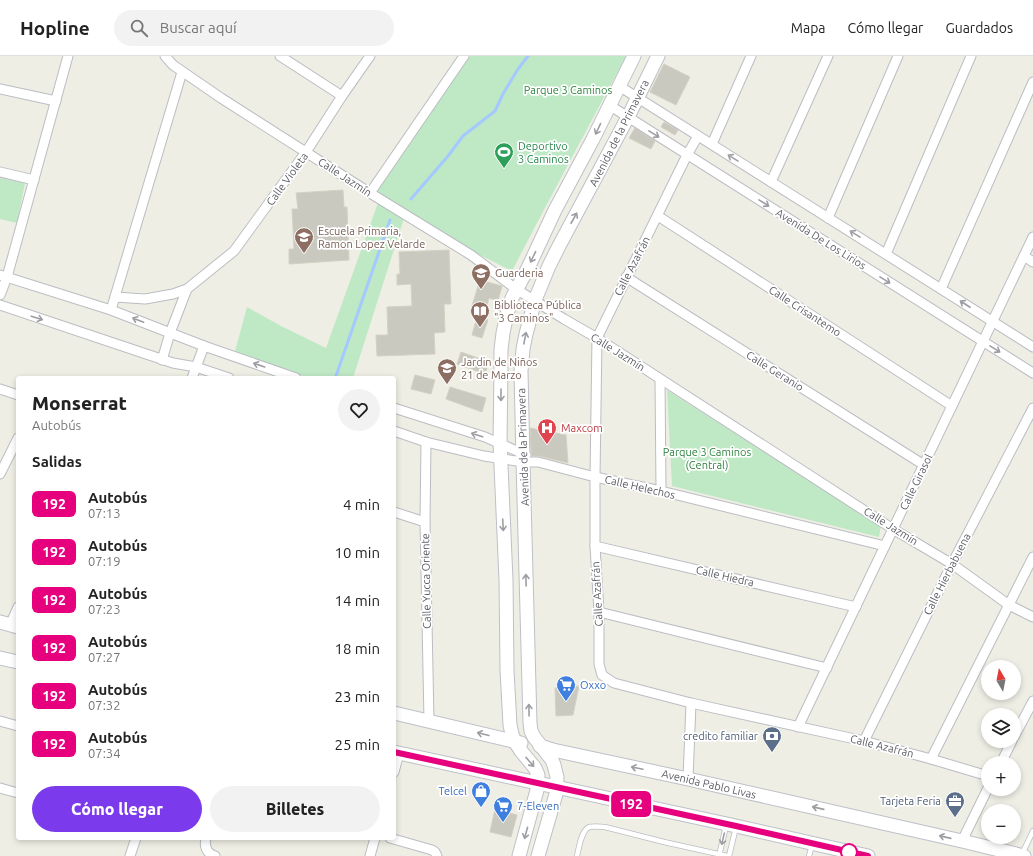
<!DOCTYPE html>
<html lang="es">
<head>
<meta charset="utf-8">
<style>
	:root { --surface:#fff; --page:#f2f2f2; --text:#222; --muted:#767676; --line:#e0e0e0; --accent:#7c3aed }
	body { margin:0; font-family:Ubuntu,sans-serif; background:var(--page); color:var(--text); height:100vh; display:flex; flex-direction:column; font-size:15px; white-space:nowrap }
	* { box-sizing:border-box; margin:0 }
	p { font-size:13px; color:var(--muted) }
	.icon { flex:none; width:22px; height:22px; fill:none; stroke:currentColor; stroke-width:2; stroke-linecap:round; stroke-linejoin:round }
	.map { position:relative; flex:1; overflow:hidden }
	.sheet { position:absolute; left:16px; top:320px; width:380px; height:464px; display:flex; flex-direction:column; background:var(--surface); border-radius:4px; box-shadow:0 2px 6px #0003 }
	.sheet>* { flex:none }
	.badge { padding:0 8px; border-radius:6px; font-size:14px; line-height:26px }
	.needle { width:26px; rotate:350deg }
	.fabs { position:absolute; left:981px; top:604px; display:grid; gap:8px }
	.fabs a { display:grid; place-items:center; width:40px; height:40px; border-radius:50%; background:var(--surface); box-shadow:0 2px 6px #0003; font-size:20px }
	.map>.badge { position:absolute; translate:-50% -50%; box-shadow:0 0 0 2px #fff }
	h2 { padding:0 16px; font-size:15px; line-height:36px }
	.round { display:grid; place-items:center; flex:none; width:42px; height:42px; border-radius:21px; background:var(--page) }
	.headline { display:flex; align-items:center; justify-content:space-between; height:68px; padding:0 16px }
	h1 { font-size:19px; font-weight:800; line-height:30px }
	.cta { display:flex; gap:8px; margin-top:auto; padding:8px 16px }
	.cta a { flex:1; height:46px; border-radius:24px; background:var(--accent); color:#fff; font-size:16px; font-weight:800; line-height:46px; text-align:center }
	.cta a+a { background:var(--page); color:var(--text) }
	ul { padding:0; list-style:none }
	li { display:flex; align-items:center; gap:12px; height:48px; padding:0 16px }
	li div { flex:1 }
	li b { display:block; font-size:15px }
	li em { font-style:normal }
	li .badge { min-width:44px; font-weight:700; text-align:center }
	header { display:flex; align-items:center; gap:24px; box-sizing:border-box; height:56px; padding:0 20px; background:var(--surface); border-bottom:1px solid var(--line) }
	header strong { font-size:19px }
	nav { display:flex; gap:22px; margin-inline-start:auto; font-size:14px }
	.search { width:280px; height:36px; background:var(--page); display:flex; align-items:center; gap:10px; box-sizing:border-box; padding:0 14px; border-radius:22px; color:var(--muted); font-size:15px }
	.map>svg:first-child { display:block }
</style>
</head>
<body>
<header>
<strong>Hopline</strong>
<div class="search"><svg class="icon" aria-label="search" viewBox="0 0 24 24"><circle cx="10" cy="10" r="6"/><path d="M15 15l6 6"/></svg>Buscar aquí</div>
<nav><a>Mapa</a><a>Cómo llegar</a><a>Guardados</a></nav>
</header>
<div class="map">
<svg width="1033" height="800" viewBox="0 0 1033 800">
	<rect width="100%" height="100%" fill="#efeee4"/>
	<!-- green -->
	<g fill="#bfe8c5">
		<path d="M470,0h156c-38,72 -77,143 -114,215l-34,-17 -72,-42 -53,166h-43l-76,-23 13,-48 36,20 43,21 53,-148 25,11 -28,-21z"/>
		<polygon points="0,122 25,127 17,167 0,163"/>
		<polygon points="667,334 881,470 879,481 672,430"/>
	</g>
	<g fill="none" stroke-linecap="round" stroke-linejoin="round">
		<!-- stream -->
		<g stroke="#a4c9ff" stroke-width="3">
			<polyline points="411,143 448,100 463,80 495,55 503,38 518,13 528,0"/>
			<polyline points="336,320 390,164"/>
		</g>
	</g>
	<!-- building -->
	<g fill="#cac9c0" stroke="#d4d1c2">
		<polygon points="664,8 690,21 676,49 650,36"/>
		<polygon points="664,66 678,74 675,79 661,71"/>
		<polygon points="635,72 655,85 651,93 629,82"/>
		<polygon points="343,134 344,151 347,151 349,204 289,208 289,193 294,193 292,153 298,153 296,137"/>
		<polygon points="449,194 451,248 444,248 445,276 434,277 435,298 377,300 376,279 388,279 387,251 412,250 411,228 397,229 397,218 400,218 399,196"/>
		<polygon points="480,224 502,230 498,245 489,242 484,260 470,256"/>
		<polygon points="477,261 488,264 482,282 472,279"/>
		<polygon points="461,296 489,306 485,318 457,308"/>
		<polygon points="415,319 435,324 431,338 411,333"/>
		<polygon points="450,331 486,342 482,356 446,343"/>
		<polygon points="530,372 566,379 568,407 539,400 532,400 531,395"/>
		<polygon points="579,630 573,659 556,660 555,632"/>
		<polygon points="495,753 517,759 511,781 490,776"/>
	</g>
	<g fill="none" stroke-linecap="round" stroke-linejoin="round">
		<defs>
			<g id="lane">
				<polyline points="1022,798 1033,775"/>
				<path d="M577,800c2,-8 4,-25 12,-29 5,-1 12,0 16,0l59,15 63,14"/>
				<polyline points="719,800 726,770"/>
				<polyline points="729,800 736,771"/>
				<polyline points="809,800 812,789"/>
			</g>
			<g id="street">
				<polyline points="165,0 173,9 221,42 370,137 471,199 516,233 564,263 597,282 893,473 952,508 1009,549 1033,561"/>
				<polyline points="280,0 342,40"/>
				<polyline points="619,30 1033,291"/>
				<polyline points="0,33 56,45"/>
				<polyline points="609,49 1033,317"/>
				<polyline points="698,80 687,99 597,282 595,421 595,490 599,556 599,608 602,619 614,627 691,647 864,685 931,703 988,720"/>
				<polyline points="712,88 751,0"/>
				<polyline points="0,116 34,124"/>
				<polyline points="771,126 828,0"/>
				<polyline points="370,137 464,0"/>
				<polyline points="658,160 952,350"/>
				<polyline points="828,162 898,0"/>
				<polyline points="886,198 971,0"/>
				<polyline points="1024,200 1033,206"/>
				<polyline points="0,219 111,254 204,290 296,322"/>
				<polyline points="626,221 924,409"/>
				<polyline points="941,233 1033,26"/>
				<polyline points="0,239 7,221 68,0"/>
				<polyline points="115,241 145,243 173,238 187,233 234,195 306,96 342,40 370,0"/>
				<polyline points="0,249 173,307 196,311 229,322"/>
				<polyline points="111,254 182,16"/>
				<polyline points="162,304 170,277 187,233"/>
				<polyline points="192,322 204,290"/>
				<polyline points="660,323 661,435"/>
				<polyline points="0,333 18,339"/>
				<polyline points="394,352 485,381 526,399"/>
				<polyline points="394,375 426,386 484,400 523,406 538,406 595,421 661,435 885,490"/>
				<polyline points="426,386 425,466 429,665"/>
				<polyline points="0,418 18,382"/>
				<polyline points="394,456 425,466"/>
				<polyline points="595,490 856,551"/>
				<polyline points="599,556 827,612"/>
				<polyline points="10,569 18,551"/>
				<polyline points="0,665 18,670"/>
				<polyline points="798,671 1033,181"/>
				<polyline points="1014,681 1033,645"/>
				<polyline points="864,685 952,508 1033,352"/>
				<polyline points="931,703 1033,501"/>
				<polyline points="1001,707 1012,685"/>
				<polyline points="394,716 399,697"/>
				<polyline points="688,723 691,647"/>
				<polyline points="0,732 18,737"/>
				<path d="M206,782c-2,8 0,15 9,18"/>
				<polyline points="390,782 432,794 435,796 437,800"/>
				<polyline points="962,785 988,732"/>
				<polyline points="130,800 136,782"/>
				<polyline points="370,800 375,782"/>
			</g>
			<g id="secondary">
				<polyline points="0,566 18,571"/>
				<polyline points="0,602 18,606"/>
				<polyline points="394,657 521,687"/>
				<polyline points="540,690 553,694 688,723 962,785 1024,800"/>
				<polyline points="394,696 736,770 868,800"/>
				<polyline points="519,800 537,734 538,719 535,712 521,695 515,686 512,678 510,669 507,614 506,524 500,387 501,313 501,294 503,277 507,258 512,242 528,212 555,154 593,83 634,0"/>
				<polyline points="538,800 556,738 557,721 554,709 552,704 534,681 531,675 530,667 523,406 521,315 523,293 526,278 535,244 549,210 559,190 628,61 658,0"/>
			</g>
		</defs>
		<!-- lane casing -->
		<use href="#lane" stroke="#bbbdc3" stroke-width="6"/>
		<!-- street casing -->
		<use href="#street" stroke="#bbbdc3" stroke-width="11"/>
		<!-- secondary casing -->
		<use href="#secondary" stroke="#bec0c8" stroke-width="15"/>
		<!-- lane -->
		<use href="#lane" stroke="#fff" stroke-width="4.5"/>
		<!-- street -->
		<use href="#street" stroke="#fff" stroke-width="9"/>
		<!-- secondary -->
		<use href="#secondary" stroke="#fff" stroke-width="13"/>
	</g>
	<!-- one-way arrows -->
	<defs><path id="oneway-shaft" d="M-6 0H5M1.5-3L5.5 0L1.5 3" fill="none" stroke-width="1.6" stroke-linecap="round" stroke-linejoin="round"/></defs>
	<g stroke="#9d9ea3">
		<use href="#oneway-shaft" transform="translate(598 73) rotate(115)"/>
		<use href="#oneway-shaft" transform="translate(654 78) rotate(32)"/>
		<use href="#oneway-shaft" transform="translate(733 102) rotate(-148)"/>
		<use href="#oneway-shaft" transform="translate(764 147) rotate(32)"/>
		<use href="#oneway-shaft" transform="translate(574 162) rotate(-61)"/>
		<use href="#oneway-shaft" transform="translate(855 178) rotate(-148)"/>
		<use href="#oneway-shaft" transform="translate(533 201) rotate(116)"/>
		<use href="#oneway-shaft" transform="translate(885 224) rotate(32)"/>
		<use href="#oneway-shaft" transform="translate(965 248) rotate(-147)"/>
		<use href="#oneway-shaft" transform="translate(37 262) rotate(18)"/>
		<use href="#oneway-shaft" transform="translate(138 264) rotate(-159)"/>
		<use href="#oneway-shaft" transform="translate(525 282) rotate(-79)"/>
		<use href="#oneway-shaft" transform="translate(995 293) rotate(32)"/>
		<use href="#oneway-shaft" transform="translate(259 309) rotate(-161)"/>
		<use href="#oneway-shaft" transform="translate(501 339) rotate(90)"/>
		<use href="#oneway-shaft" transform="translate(477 379) rotate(-162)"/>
		<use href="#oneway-shaft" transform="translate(503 469) rotate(87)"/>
		<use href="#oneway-shaft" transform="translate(526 524) rotate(-91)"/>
		<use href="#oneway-shaft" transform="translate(529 654) rotate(-91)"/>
		<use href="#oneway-shaft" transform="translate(483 678) rotate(-166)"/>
		<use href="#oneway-shaft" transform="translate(530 706) rotate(49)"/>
		<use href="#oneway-shaft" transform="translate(637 712) rotate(-168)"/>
		<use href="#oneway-shaft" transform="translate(818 752) rotate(-167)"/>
		<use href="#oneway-shaft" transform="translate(526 777) rotate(105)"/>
		<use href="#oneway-shaft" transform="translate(945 781) rotate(-167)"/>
		<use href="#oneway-shaft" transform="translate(723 783) rotate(103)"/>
	</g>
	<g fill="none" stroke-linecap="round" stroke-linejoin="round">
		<defs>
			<polyline id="line" points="394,696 736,770 868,800"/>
		</defs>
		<!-- line casing -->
		<use href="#line" stroke="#fff" stroke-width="9"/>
		<!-- line -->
		<use href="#line" stroke="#e6007e" stroke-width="6"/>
	</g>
	<!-- icons -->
	<defs>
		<symbol id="stadium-pin" viewBox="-11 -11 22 30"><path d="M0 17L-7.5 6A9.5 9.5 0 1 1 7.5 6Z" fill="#2e9e5b" stroke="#fff"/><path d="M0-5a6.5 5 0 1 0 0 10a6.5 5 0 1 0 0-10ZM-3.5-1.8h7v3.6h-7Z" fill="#fff"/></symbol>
		<symbol id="school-pin" viewBox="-11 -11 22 30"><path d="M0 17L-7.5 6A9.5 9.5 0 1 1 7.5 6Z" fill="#8d6e63" stroke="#fff"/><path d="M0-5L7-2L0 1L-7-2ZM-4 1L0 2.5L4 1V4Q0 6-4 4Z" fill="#fff"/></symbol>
		<symbol id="library-pin" viewBox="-11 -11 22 30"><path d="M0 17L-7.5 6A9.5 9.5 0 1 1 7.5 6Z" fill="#8d6e63" stroke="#fff"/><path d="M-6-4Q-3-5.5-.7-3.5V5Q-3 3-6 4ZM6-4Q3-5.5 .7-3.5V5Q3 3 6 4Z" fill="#fff"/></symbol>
		<symbol id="hospital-pin" viewBox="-11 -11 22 30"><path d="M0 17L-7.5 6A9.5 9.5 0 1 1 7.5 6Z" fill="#e0444e" stroke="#fff"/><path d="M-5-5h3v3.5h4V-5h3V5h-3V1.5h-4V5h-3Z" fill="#fff"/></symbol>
		<symbol id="supermarket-pin" viewBox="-11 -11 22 30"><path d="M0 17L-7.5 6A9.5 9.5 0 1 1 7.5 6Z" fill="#3f7fe0" stroke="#fff"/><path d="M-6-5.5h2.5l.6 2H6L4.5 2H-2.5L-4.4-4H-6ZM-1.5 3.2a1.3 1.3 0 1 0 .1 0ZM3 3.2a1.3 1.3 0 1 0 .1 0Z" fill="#fff"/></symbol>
		<symbol id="bank-pin" viewBox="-11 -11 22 30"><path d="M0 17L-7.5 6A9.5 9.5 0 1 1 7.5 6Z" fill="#5c6f8a" stroke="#fff"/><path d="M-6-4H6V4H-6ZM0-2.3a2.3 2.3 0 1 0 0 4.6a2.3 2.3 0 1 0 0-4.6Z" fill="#fff"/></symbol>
		<symbol id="shop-pin" viewBox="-11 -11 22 30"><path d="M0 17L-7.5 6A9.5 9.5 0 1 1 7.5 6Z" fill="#3f7fe0" stroke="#fff"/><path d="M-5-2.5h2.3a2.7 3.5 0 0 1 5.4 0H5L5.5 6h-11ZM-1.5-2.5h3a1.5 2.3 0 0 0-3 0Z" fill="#fff"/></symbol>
		<symbol id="office-pin" viewBox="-11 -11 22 30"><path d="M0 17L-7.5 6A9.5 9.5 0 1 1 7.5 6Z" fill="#5c6f8a" stroke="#fff"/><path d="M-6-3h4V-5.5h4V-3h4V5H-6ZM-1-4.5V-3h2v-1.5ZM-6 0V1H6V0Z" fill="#fff"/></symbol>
	</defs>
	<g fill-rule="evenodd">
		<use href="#stadium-pin" x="493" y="85" width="22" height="30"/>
		<use href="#school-pin" x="293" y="170" width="22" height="30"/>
		<use href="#school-pin" x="470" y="206" width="22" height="30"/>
		<use href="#library-pin" x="469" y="244" width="22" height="30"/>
		<use href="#school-pin" x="436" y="301" width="22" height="30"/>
		<use href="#hospital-pin" x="536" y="361" width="22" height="30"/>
		<use href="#supermarket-pin" x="555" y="618" width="22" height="30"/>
		<use href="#bank-pin" x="761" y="669" width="22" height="30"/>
		<use href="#shop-pin" x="470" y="724" width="22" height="30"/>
		<use href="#office-pin" x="944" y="734" width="22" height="30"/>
		<use href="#supermarket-pin" x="492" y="739" width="22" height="30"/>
	</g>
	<!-- markers -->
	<circle fill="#fff" stroke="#e6007e" stroke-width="2" cx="849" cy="796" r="8"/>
	<g text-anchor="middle" stroke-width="3.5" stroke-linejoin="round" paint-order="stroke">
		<!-- park labels -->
		<g font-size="11" fill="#2f8240" stroke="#fff">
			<text x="568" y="38">Parque 3 Caminos</text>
			<text x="707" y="400">Parque 3 Caminos<tspan x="707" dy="13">(Central)</tspan></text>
		</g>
		<!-- street labels -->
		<g font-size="11" fill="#5c5e65" stroke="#fff">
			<text transform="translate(619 77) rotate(-63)" y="4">Avenida de la Primavera</text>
			<text transform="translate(345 121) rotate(33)" y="4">Calle Jazmín</text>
			<text transform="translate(287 123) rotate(-54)" y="4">Calle Violeta</text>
			<text transform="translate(821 183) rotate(32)" y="4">Avenida De Los Lirios</text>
			<text transform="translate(632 210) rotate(-63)" y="4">Calle Azafrán</text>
			<text transform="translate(805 255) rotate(33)" y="4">Calle Crisantemo</text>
			<text transform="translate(618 296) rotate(32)" y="4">Calle Jazmín</text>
			<text transform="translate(775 315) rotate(32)" y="4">Calle Geranio</text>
			<text transform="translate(523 391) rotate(-92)" y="4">Avenida de la Primavera</text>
			<text transform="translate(916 426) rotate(-64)" y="4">Calle Girasol</text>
			<text transform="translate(640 431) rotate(13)" y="4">Calle Helechos</text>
			<text transform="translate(891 470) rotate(32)" y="4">Calle Jazmín</text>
			<text transform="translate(947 518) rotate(-63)" y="4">Calle Hierbabuena</text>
			<text transform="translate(725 520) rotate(13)" y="4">Calle Hiedra</text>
			<text transform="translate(426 525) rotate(-91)" y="4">Calle Yucca Oriente</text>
			<text transform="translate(597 538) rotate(-93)" y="4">Calle Azafrán</text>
			<text transform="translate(882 690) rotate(14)" y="4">Calle Azafrán</text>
			<text transform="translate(709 728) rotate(13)" y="4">Avenida Pablo Livas</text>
		</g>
		<!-- leisure labels -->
		<g font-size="11" fill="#27864d" stroke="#fff" text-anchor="start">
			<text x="518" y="94">Deportivo<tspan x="518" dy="13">3 Caminos</tspan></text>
		</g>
		<!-- education labels -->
		<g font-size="11" fill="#785e54" stroke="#fff" text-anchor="start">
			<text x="318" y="179">Escuela Primaria,<tspan x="318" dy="13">Ramon Lopez Velarde</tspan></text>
			<text x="495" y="221">Guarderia</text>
			<text x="494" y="253">Biblioteca Pública<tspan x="494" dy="13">"3 Caminos"</tspan></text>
			<text x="461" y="310">Jardin de Niños<tspan x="461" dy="13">21 de Marzo</tspan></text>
		</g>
		<!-- health labels -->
		<g font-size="11" fill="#be3a42" stroke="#fff" text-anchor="start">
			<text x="561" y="376">Maxcom</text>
		</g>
		<!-- shop labels -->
		<g font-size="11" fill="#366cbe" stroke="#fff" text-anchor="start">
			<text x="580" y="633">Oxxo</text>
			<text x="467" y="739" text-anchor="end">Telcel</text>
			<text x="517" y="754">7-Eleven</text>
		</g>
		<!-- service labels -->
		<g font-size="11" fill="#4e5e75" stroke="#fff" text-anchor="end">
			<text x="758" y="684">credito familiar</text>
			<text x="941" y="749">Tarjeta Feria</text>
		</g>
	</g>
</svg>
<div class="fabs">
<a><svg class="needle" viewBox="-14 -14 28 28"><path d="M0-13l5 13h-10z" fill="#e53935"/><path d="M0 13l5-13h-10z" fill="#767676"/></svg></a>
<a><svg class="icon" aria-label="layers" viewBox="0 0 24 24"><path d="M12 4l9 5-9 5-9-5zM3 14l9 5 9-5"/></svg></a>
<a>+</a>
<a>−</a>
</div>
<b class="badge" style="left:631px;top:748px;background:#e6007e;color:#fff">192</b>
<section class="sheet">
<div class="headline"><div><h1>Monserrat</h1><p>Autobús</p></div><a class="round"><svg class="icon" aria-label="heart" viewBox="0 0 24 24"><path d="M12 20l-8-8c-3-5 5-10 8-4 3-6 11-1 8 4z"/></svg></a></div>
<h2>Salidas</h2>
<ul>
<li><span class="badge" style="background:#e6007e;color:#fff">192</span><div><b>Autobús</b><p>07:13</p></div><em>4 min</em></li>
<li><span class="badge" style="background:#e6007e;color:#fff">192</span><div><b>Autobús</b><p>07:19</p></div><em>10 min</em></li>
<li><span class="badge" style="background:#e6007e;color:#fff">192</span><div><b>Autobús</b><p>07:23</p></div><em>14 min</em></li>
<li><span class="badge" style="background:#e6007e;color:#fff">192</span><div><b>Autobús</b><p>07:27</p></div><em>18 min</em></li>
<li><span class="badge" style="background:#e6007e;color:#fff">192</span><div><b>Autobús</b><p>07:32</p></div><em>23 min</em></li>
<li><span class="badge" style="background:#e6007e;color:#fff">192</span><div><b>Autobús</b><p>07:34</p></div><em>25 min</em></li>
</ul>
<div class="cta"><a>Cómo llegar</a><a>Billetes</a></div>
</section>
</div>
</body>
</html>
